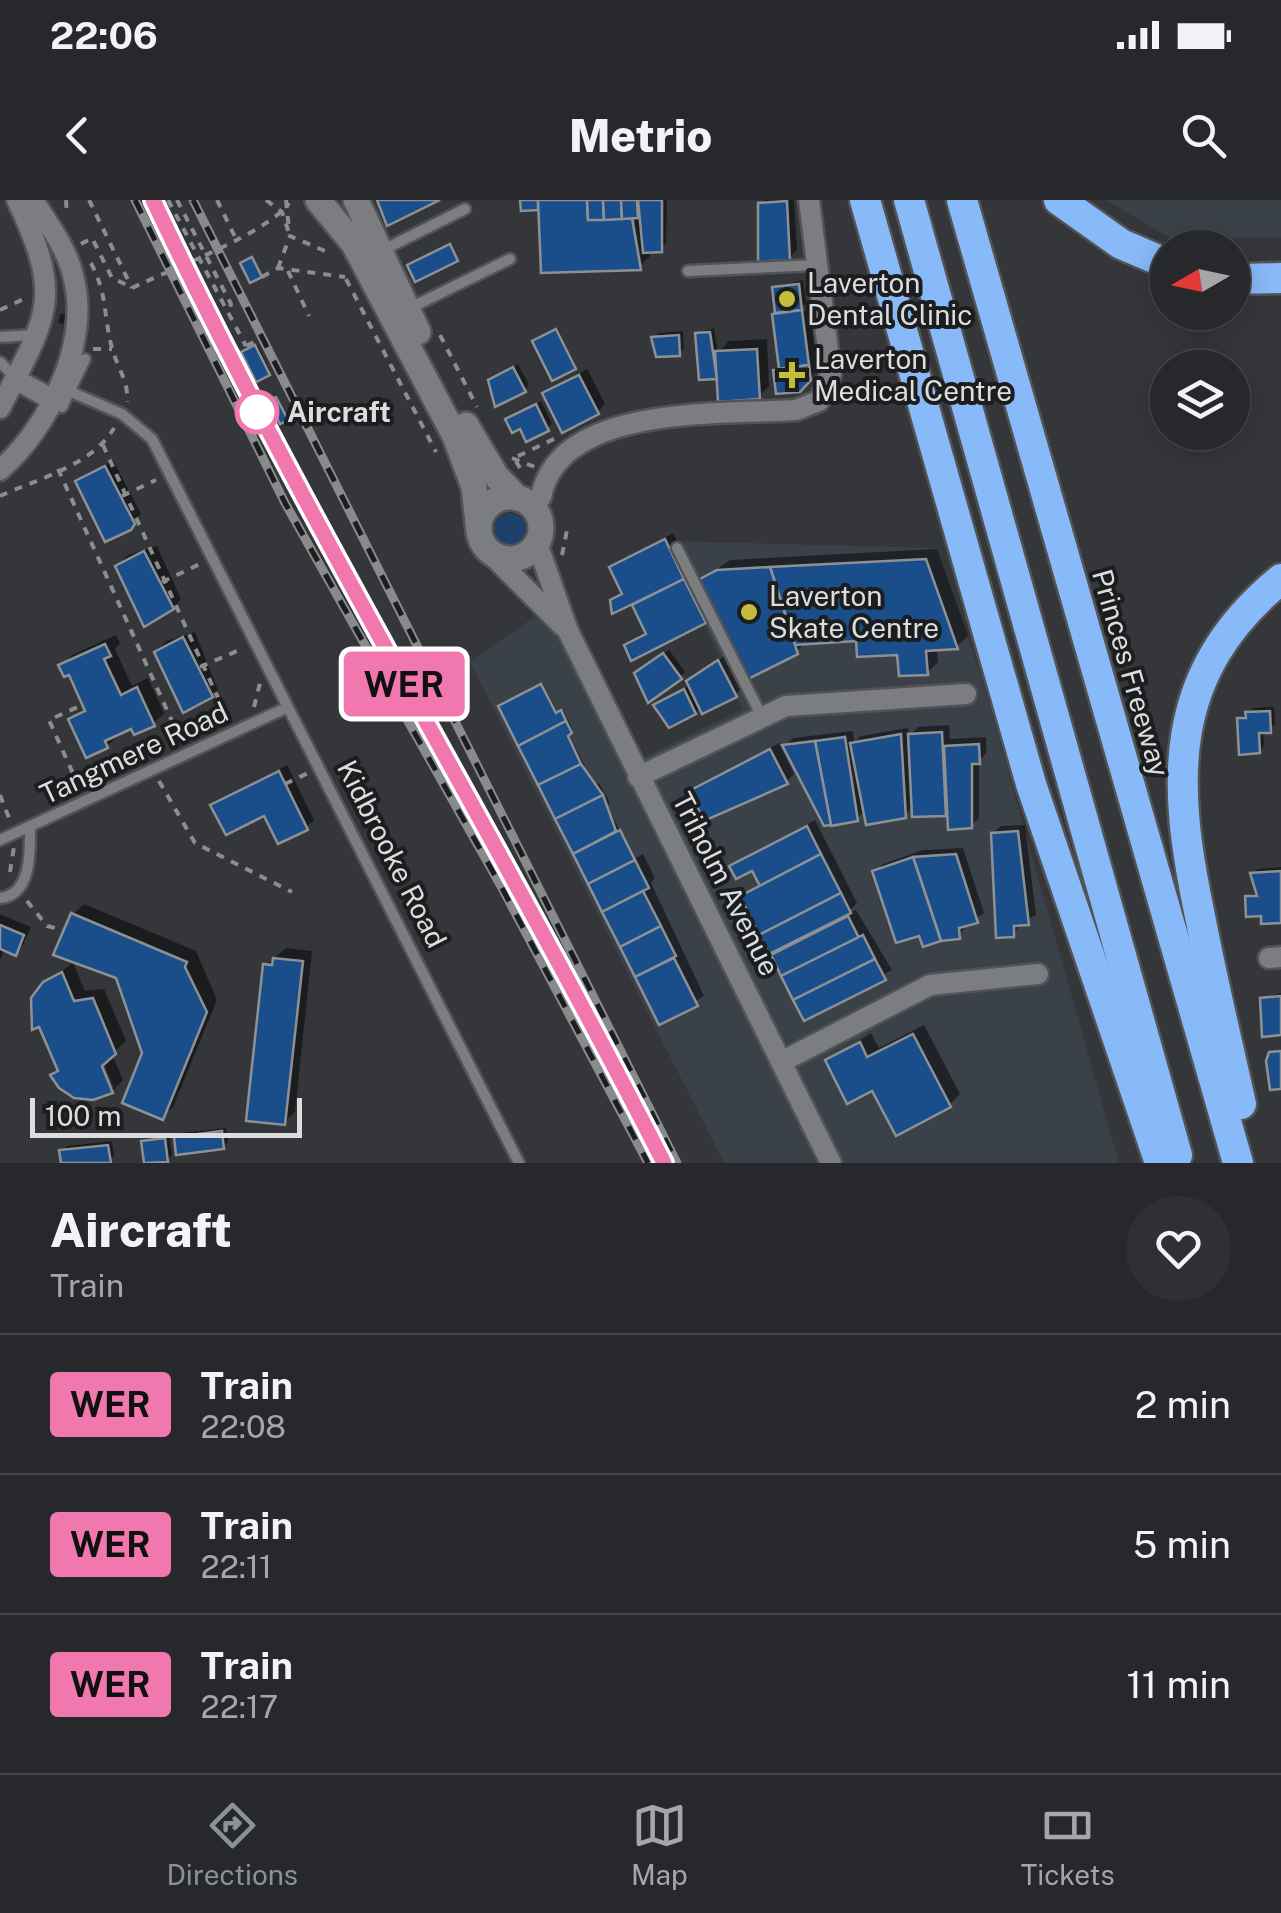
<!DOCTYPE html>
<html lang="en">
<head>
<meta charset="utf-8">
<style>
	:root { --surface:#27282b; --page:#2f3033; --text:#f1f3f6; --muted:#a4a6a9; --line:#434447; --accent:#8c9099 }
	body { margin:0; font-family:"Public Sans",sans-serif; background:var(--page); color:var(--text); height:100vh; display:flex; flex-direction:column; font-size:38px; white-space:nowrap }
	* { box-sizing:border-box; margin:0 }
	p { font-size:32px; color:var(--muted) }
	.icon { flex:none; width:55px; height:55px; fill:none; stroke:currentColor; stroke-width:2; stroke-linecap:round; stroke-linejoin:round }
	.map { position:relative; height:963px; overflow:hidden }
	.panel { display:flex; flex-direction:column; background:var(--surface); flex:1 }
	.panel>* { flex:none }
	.badge { padding:0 20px; border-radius:8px; font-size:35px; line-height:65px }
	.needle { width:65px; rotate:261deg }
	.buttons { position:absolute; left:1150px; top:30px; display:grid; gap:20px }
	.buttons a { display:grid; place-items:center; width:100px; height:100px; border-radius:50%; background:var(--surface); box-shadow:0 5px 25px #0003,0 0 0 2px var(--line); font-size:50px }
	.scale { position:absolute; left:30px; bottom:25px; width:272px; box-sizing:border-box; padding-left:10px; border:5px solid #dcdddf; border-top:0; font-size:28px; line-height:35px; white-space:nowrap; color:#dcdddf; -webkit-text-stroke:8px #1c1d1f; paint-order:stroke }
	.map>.badge { position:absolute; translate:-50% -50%; box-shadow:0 0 0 5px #fff }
	.round { display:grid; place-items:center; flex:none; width:105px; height:105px; border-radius:52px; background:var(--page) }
	.headline { display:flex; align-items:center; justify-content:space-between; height:170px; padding:0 50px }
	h1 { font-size:48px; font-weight:800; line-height:75px }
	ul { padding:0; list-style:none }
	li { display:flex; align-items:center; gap:30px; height:140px; padding:0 50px; border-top:2px solid var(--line) }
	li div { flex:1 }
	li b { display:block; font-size:38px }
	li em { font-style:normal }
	li .badge { min-width:110px; font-weight:700; text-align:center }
	.status { display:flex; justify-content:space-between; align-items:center; height:70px; padding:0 50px; background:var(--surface); direction:ltr }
	.status svg { height:28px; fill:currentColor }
	header { display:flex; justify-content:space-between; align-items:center; height:130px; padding:0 50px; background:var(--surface); font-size:45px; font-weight:800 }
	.tab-bar { display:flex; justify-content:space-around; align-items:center; height:140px; border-top:2px solid var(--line); background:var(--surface); font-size:28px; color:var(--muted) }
	.tab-bar a { display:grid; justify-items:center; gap:5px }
	.tab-bar .active { color:var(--accent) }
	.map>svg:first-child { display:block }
</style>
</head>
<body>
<div class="status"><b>22:06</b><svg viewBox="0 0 49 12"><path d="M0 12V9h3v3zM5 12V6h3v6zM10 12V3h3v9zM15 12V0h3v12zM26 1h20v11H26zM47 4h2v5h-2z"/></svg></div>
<header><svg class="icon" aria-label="back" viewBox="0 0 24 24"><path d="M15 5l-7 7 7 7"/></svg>Metrio<svg class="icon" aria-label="search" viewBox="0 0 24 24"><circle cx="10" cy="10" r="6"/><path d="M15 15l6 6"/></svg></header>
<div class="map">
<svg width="1281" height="963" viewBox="0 0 1281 963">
	<rect width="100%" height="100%" fill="#343639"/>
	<!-- built -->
	<g fill="#3b4148">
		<polygon points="1106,0 1281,0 1281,37 1174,40"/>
		<polygon points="666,341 936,348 980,472 1119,963 724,963 470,462 563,397 642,558 743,509"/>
	</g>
	<!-- green -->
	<circle fill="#1e416c" cx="510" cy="331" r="17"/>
	<!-- shadow -->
	<g fill="#0007" fill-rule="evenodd">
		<polygon points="523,0 667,0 666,44 649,50 650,56 642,64 634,16 540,4 537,7"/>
		<polygon points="764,0 794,0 797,50 789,58 760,4"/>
		<polygon points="803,80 806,103 792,117 795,121 810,106 816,155 815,173 799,190 776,170 781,165 774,88"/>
		<polygon points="60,114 68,114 64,124 58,123"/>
		<polygon points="714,128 718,152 729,141 767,139 769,186 758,197 719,176 701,178 697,134"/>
		<polygon points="558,129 576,166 575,167 537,140"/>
		<polygon points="683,131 684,148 679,153 654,138 659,133"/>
		<polygon points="258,145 270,171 269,173 245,151"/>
		<polygon points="518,164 529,185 524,190 491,180"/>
		<polygon points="587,169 605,204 597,212 545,194"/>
		<polygon points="541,201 552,224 547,228 508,219"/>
		<polygon points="113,260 141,314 133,322 78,281"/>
		<polygon points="673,333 712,413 704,421 627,446 648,431 633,402 612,401 624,391 612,368"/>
		<polygon points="157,346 181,399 169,413 143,423 120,363 128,355"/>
		<polygon points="937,349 968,436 957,446 937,448 938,462 927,473 899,452 858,438 806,442 796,452 701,380 730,360"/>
		<polygon points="195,432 218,490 182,509 159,449 166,441"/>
		<polygon points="116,435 120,443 115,449 132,486 148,478 164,513 153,524 132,526 106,546 71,519 86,507 70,471 61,466 72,455"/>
		<polygon points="669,450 685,472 648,500 641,489 646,485 642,469"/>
		<polygon points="727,454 743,487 735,495 695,512 656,505 690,485 697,474"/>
		<polygon points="543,484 558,513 563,510 573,530 568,533 595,586 599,583 610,603 606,606 636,658 643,654 655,678 651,683 704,796 660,822 501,506"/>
		<polygon points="1274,507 1275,525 1263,530 1264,546 1259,551 1240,519 1253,508"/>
		<polygon points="949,525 950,539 986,537 986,553 979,561 979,618 971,626 950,613 914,615 914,606 905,615 866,610 857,618 785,546 793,538 853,531 854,542 861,536 908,528 909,536 918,527"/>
		<polygon points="779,543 794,574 786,582 692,592"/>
		<polygon points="287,565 314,620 306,627 266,612 213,606"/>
		<polygon points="815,620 857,703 845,715 856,710 892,770 805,818 743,697 761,683 753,668 732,667"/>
		<polygon points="1025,625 1036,715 1021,723 1013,735 993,634 1001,626"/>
		<polygon points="963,648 984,713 967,723 959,737 920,733 875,672 883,664 923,650"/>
		<polygon points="1281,667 1281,721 1263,714 1247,697 1258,692 1253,673 1258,669"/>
		<polygon points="84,704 196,751 217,800 173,907 162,917 118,776 73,714"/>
		<polygon points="0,714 31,727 23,745 15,753 5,749 0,760"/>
		<polygon points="286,748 312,751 295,912 284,922 265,766"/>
		<path d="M73,763l12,28 19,-2 22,52 -14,13 11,26 -11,11 -59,-16 7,-6 -9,-90zM99,853l15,35h-6l-13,-33z"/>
		<polygon points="1281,793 1281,833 1262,799"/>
		<polygon points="924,825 960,894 949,905 873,887 828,860 871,833 879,848"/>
		<polygon points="226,928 228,942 223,947 176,938 181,933"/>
		<polygon points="169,934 172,955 167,960 143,942"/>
		<polygon points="112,941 114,956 109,960 63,963 62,951 67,946"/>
	</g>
	<!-- building -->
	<g fill="#1a4e8b" stroke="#8e9194" stroke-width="2.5">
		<polygon points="377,0 440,0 387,26"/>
		<polygon points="520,0 538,0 538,10 521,11"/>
		<polygon points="538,0 587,0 588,20 632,18 641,70 541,73"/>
		<polygon points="587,0 603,0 604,20 588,20"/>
		<polygon points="603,0 621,0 622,19 604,20"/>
		<polygon points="621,0 637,0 638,18 622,19"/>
		<polygon points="638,0 662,0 662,52 643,53"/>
		<polygon points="787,1 790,60 758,62 758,3"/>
		<polygon points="450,44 458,61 415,82 407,65"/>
		<polygon points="252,57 262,77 250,83 240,63"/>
		<polygon points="799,84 802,110 775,113 772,87"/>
		<polygon points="802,110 809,165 779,169 772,114"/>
		<polygon points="556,129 576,169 552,181 532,141"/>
		<polygon points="710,132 717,179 699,180 695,133"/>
		<polygon points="679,135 680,156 656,157 651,137"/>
		<polygon points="255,145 270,175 256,182 241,152"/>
		<polygon points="757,149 760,199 718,202 715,151"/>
		<polygon points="809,165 811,180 800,192 776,194 773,170"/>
		<polygon points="513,167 526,192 495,207 488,180"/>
		<polygon points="579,175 599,214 562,233 542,193"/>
		<polygon points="276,197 288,220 280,224 268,202"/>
		<polygon points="536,204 549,231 526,242 520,229 512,233 505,219"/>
		<polygon points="105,266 135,324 131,330 105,342 75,281"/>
		<polygon points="665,339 684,379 612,414 610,400 622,394 609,367"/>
		<polygon points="144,351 174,409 144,427 115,366"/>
		<polygon points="926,359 958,449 926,451 928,475 899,476 897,455 857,457 856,441 795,445 770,367"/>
		<polygon points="770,367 798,454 748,479 698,380 717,370"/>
		<polygon points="684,379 706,423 631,461 624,445 646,434 632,405"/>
		<polygon points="183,437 213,497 183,513 154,452"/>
		<polygon points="105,444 111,456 104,459 121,495 137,487 155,526 134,535 131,529 105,541 108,548 86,558 68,519 85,511 69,475 64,477 58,465"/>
		<polygon points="663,453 682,479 648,503 634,473"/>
		<polygon points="718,460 737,497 702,514 686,481"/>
		<polygon points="541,484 556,513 561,510 566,521 518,546 498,506"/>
		<polygon points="684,489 696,514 669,528 653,505"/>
		<polygon points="1270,511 1271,533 1259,533 1260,553 1239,555 1237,518 1246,518 1245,512"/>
		<polygon points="566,521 572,533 568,536 581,564 538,585 518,546"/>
		<polygon points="942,532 946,616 912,617 908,534"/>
		<polygon points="901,534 906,618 866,625 850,543"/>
		<polygon points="845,537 858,621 831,626 815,541"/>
		<polygon points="815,541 831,625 824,626 782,545"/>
		<polygon points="979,544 980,564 972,564 972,628 948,630 944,546"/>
		<polygon points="770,549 788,584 704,621 689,591"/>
		<polygon points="581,564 603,595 555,619 538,585"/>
		<polygon points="279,571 308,630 278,644 264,616 226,635 210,605"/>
		<polygon points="603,595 616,631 573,654 555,619"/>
		<polygon points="807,626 821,654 760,686 752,671 736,679 729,666"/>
		<polygon points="620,630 635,660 588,684 573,654"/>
		<polygon points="1018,631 1029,725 1014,726 1014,737 996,738 991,633"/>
		<polygon points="821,654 841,693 759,735 740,696"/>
		<polygon points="956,654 978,723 959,728 960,739 941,741 913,657"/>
		<polygon points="913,657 941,741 923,747 919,736 896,743 872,671"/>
		<polygon points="635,660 649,688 602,712 588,684"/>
		<polygon points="1281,671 1281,723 1261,724 1261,716 1246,717 1245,696 1257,696 1250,673"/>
		<polygon points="643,691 661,726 620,747 602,712"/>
		<polygon points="841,693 851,713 769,754 759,735"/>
		<polygon points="71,713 187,762 185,767 207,812 163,920 122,903 142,853 116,778 53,755"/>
		<polygon points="848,716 859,738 781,776 771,755"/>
		<polygon points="0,725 24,735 16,756 0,749"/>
		<polygon points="661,726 676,756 635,777 620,747"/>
		<polygon points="863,735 875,759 793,800 781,776"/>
		<polygon points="273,758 303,761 285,925 246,921 263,764 272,765"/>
		<polygon points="674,758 698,806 659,825 635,777"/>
		<polygon points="875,759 886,780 804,821 793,800"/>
		<polygon points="62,772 74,801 93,798 116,854 102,866 113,893 93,900 74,898 59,888 50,875 58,871 39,827 32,830 31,798 43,782"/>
		<polygon points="1281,796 1281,835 1262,837 1260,798"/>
		<polygon points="913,834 951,907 896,936 872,891 847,904 825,860 860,842 867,857"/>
		<polygon points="1281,851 1281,889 1270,890 1266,861 1269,852"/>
		<polygon points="222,931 224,949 176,955 174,937"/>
		<polygon points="165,938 168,962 144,963 141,941"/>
		<polygon points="108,945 111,963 61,963 59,950"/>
	</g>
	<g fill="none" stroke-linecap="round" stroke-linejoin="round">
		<defs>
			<g id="service">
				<polyline points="381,51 465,9"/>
				<polyline points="688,71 817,65"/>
				<polyline points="408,109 510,59"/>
				<polyline points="0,137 33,135"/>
				<polyline points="0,162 15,178"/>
				<polyline points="71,192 122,214 152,239 519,963"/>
				<polyline points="54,201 62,207 85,159"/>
				<polyline points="677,348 762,517"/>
				<polyline points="0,640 286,508"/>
				<path d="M0,698c32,-3 30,-47 30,-72"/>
			</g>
			<g id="minor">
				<polyline points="15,179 53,200"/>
				<path d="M0,208c48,-93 64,-109 17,-208"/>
				<path d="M0,270c50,-44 91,-128 73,-195 -7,-28 -25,-51 -40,-75"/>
				<path d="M541,297c18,-94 183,-82 255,-87l23,-9 12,-27 -22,-174"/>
				<polyline points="537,343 568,431 831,963"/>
				<polyline points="490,353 563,426"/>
				<polyline points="638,577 786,506 966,494"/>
				<polyline points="1269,758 1281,757"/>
				<polyline points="781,862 930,785 1038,774"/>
			</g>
			<g id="tertiary">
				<polyline points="318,0 354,44 455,236 474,287 479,332"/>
				<polyline points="356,0 418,132"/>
				<polyline points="466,225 496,276 517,298"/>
				<circle cx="510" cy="328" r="31"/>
			</g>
			<g id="motorway">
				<polyline points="865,0 1031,584 1160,963"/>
				<polyline points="909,0 1177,955"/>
				<polyline points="962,0 1238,963"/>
				<polyline points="1059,0 1121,44 1168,64"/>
				<polyline points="1232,79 1281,78"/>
				<path d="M1241,904c-14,-63 -29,-125 -41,-188 -28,-133 -35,-242 81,-337"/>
			</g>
		</defs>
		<!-- service casing -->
		<use href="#service" stroke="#515355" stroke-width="15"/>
		<!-- minor casing -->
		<use href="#minor" stroke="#515355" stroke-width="25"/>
		<!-- tertiary casing -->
		<use href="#tertiary" stroke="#515355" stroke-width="30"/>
		<!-- motorway casing -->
		<use href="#motorway" stroke="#515355" stroke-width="35"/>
		<!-- path -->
		<g stroke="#8c8d90" stroke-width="4" stroke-dasharray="8 8" stroke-linecap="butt">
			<polyline points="66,0 67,15"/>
			<polyline points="89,0 132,88"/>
			<polyline points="168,0 246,146"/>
			<polyline points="177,0 231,104 229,112"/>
			<polyline points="217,0 236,39"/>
			<polyline points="266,0 282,12 290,36"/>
			<polyline points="286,0 289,29"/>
			<polyline points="81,44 92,38 112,78 129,86"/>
			<path d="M91,63c17,33 12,51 21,85 5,19 17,34 15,54"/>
			<polyline points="278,68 290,36 332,54"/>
			<polyline points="288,71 309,116"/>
			<polyline points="262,77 278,68 345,77"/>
			<polyline points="346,79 436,252"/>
			<path d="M132,88c37,-18 136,-55 157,-85"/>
			<polyline points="0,110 28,97"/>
			<polyline points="440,135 477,207"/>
			<polyline points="93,149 112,149"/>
			<polyline points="232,153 258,140"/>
			<polyline points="103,245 228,520"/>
			<polyline points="512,258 535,267"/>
			<polyline points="520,268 514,258 558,237"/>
			<polyline points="58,269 181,541"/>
			<path d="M0,296c37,-17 93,-31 114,-68"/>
			<polyline points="122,296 156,280"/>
			<polyline points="562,355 568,325"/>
			<polyline points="162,382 202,363"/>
			<polyline points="200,467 244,448"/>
			<polyline points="254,507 260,483"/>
			<polyline points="159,581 195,643 292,692"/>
			<polyline points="285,584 308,573"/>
			<polyline points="79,587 49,520 82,505"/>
			<polyline points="0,595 11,623"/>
			<polyline points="10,672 14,647"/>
			<polyline points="27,701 47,726 64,730"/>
		</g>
		<!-- service -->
		<use href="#service" stroke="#7b7d80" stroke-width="10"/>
		<!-- minor -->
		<use href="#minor" stroke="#7b7d80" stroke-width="20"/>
		<!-- tertiary -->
		<use href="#tertiary" stroke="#7b7d80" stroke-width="25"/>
		<!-- motorway -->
		<use href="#motorway" stroke="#88b9f8" stroke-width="30"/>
		<defs>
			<g id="rail">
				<polyline points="135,0 285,303 502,688 648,963"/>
				<polyline points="153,0 307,308 580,799"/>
				<polyline points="193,0 677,963"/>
			</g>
		</defs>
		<!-- rail casing -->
		<use href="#rail" stroke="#888a8c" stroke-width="9"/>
		<!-- rail -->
		<use href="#rail" stroke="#1c1d1f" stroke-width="5" stroke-dasharray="15" stroke-linecap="butt"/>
	</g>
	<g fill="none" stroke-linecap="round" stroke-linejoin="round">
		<defs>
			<path id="line" d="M153,0c156,329 346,639 511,963"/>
		</defs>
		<!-- line casing -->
		<use href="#line" stroke="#fff" stroke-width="22"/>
		<!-- line -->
		<use href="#line" stroke="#f178af" stroke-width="15"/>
	</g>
	<!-- markers -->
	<g fill="#c6bc3c" stroke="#1c1d1f" stroke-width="4">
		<circle cx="787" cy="99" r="10"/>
		<path d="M787 160h10v10h10v10h-10v10h-10v-10h-10v-10h10z"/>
		<circle cx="749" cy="412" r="10"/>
	</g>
	<circle fill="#fff" stroke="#f178af" stroke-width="5" cx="257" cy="212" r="20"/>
	<g text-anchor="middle" stroke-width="8" stroke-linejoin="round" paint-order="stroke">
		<!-- poi labels -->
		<g font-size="28" fill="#dcdddf" stroke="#1c1d1f" text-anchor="start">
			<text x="807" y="93">Laverton<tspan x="807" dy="32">Dental Clinic</tspan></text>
			<text x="814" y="169">Laverton<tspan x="814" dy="32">Medical Centre</tspan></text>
			<text x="769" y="406">Laverton<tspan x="769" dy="32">Skate Centre</tspan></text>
		</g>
		<!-- stop labels -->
		<g font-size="28" font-weight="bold" fill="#dcdddf" stroke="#1c1d1f" text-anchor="start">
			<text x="287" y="222">Aircraft</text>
		</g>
		<!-- street labels -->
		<g font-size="28" fill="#dcdddf" stroke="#1c1d1f">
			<text transform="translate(1131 473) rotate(74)" y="10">Princes Freeway</text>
			<text transform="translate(134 553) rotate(-25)" y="10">Tangmere Road</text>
			<text transform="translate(392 654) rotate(63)" y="10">Kidbrooke Road</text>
			<text transform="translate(726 684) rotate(63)" y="10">Triholm Avenue</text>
		</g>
	</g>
</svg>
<div class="buttons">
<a><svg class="needle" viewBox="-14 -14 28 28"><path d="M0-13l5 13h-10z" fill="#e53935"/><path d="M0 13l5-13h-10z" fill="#a4a6a9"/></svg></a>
<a><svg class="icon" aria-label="layers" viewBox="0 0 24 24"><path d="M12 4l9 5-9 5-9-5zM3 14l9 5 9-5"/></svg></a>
</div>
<div class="scale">100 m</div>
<b class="badge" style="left:404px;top:484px;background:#f178af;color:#111">WER</b>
</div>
<section class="panel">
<div class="headline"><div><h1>Aircraft</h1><p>Train</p></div><a class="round"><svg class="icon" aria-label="heart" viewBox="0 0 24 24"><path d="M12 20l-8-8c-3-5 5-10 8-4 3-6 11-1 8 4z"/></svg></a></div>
<ul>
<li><span class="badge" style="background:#f178af;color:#111">WER</span><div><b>Train</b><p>22:08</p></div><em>2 min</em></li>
<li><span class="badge" style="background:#f178af;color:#111">WER</span><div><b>Train</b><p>22:11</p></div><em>5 min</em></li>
<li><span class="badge" style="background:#f178af;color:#111">WER</span><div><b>Train</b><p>22:17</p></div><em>11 min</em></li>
</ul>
</section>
<nav class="tab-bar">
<a class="active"><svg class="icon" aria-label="directions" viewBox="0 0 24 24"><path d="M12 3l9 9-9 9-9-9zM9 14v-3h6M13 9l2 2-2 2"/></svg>Directions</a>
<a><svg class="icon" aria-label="map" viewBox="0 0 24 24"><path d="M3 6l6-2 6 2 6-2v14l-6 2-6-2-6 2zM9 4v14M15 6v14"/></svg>Map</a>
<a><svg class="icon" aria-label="tickets" viewBox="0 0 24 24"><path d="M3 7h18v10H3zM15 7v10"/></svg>Tickets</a>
</nav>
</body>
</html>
